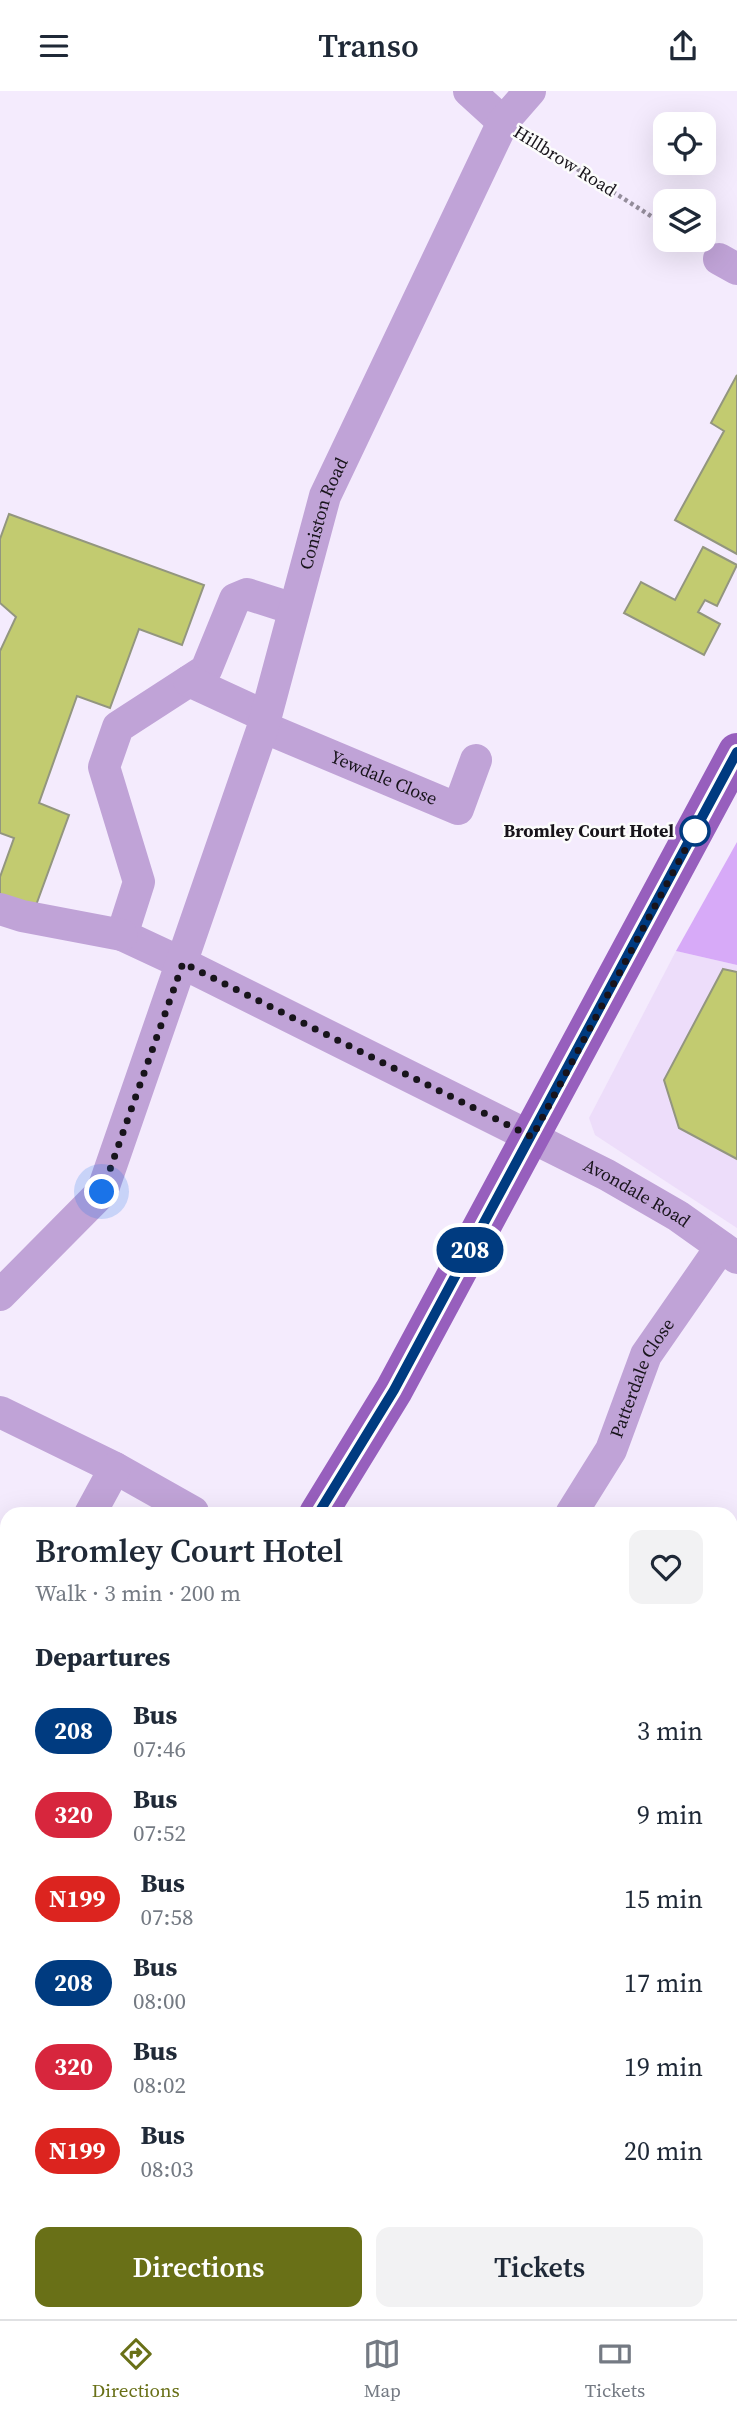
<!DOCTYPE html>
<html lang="en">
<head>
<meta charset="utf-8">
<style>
	:root { --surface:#fff; --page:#f2f2f3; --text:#1f2937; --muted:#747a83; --line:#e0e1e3; --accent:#697017 }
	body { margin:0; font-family:"Source Serif 4",serif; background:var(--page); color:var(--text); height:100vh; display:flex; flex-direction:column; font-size:26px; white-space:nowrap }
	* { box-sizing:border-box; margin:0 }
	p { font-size:23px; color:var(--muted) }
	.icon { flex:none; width:38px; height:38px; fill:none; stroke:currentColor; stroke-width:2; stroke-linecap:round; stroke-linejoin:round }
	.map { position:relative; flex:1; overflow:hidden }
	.side { position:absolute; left:0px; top:1416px; width:738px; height:814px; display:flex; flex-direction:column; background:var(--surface); border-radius:21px 21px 0 0; box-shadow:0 7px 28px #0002 }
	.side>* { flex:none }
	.badge { padding:0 14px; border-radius:23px; font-size:24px; line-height:46px }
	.tools { position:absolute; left:653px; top:21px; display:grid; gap:14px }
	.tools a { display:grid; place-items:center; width:63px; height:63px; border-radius:14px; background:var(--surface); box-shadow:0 7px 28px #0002; font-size:35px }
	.you { position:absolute; width:35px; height:35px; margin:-18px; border:5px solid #fff; border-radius:50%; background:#1a73e8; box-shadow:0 0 0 10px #1a73e833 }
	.map>.badge { position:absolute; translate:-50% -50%; box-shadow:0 0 0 4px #fff }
	h2 { padding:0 35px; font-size:26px; line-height:63px }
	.round { display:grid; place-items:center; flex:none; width:74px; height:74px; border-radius:14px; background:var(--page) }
	.summary { display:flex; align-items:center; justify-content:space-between; height:119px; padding:0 35px }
	h1 { font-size:33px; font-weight:600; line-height:52px }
	.primary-button { display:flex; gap:14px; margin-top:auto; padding:14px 35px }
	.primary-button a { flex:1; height:80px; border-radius:14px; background:var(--accent); color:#fff; font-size:28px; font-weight:600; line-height:80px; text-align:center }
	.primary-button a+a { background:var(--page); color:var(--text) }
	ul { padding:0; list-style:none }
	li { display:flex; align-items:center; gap:21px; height:84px; padding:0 35px }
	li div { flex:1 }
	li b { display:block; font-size:26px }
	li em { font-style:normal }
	li .badge { min-width:77px; font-weight:700; text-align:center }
	header { display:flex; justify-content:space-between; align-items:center; height:91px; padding:0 35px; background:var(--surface); font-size:32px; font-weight:600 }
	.menu { display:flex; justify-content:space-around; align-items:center; height:98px; border-top:2px solid var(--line); background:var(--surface); font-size:19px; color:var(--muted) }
	.menu a { display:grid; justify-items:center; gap:4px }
	.menu .current { color:var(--accent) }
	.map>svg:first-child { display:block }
</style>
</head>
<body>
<header><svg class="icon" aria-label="menu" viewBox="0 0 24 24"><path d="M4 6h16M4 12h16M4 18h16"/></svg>Transo<svg class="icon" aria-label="share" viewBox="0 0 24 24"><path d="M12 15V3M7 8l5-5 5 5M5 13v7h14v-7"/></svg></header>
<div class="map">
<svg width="737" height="2228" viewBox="0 0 737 2228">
	<rect width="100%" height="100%" fill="#f4ebfd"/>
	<!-- built -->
	<polygon fill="#edddfa" points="676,860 737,874 737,1137 595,1044 589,1027"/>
	<!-- forest -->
	<polygon fill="#d7aaf8" points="737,751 737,874 676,860"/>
	<!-- building -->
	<g fill="#c2cb70" stroke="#93967f" stroke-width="2">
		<polygon points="737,284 737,463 675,429 724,340 711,332"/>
		<polygon points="9,423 204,494 182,554 139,538 110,617 77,605 39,712 69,724 35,817 0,804 0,786 14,747 0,742 0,560 16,526 0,512 0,448"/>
		<polygon points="703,456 737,474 717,515 705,509 698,521 720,533 704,564 624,522 641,491 675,509"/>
		<polygon points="723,878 737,881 737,1068 679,1037 664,989"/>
	</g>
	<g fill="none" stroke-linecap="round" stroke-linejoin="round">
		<!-- path -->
		<polyline stroke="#948d9b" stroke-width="4.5" stroke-dasharray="3.5 3.5" stroke-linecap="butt" points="530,48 665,134"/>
		<!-- minor -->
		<g stroke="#c0a3d7" stroke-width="32">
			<polyline points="469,0 503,31"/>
			<polyline points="719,168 737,178"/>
			<path id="s1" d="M294,518l-47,-15 -12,5 -29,71 -88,57 -14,40 35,115 -17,53 60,28 425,212 71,41 59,42"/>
			<polyline points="189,590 265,625"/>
			<path id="s2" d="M263,636l195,82 18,-49"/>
			<polyline points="0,818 22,825 122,844"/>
			<path id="s3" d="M0,1204l102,-103 161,-465 62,-231 178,-374 27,-31"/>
			<polyline points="0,1321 115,1377 193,1421"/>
			<polyline points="90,1423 115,1377"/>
			<path id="s4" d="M571,1423l40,-64 35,-95 75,-108"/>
			<polyline points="0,1582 7,1569"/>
			<polyline points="0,1629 7,1634"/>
			<polyline points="732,1756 737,1760"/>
			<polyline points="0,2045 7,2055"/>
			<polyline points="236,2222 246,2228"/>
			<polyline points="610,2222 614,2228"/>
		</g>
		<!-- major -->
		<g stroke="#975fbd" stroke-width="38">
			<polyline points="318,1423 394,1299 737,661"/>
			<polyline points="0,1959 7,1945"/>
		</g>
	</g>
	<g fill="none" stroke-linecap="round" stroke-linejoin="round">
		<defs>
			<polyline id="line" points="318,1423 394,1299 737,661"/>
		</defs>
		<!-- line casing -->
		<use href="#line" stroke="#fff" stroke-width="16"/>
		<!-- line -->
		<use href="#line" stroke="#003b80" stroke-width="10"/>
		<!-- walk -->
		<polyline stroke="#18141b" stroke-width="7" stroke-dasharray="0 12.6" points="102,1101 183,872 532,1046 695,740"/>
	</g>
	<!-- markers -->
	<circle fill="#fff" stroke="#003b80" stroke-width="3.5" cx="695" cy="740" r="14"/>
	<g text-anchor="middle" stroke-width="5" stroke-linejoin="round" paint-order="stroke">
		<!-- street labels -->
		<g font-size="18" fill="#18141b" stroke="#fcfcfc">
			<text transform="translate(565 70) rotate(32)" y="6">Hillbrow Road</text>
			<text dy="6" stroke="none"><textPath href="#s3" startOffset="859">Coniston Road</textPath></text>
			<text dy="6" stroke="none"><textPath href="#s2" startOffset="131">Yewdale Close</textPath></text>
			<text dy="6" stroke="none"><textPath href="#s1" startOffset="1038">Avondale Road</textPath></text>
			<text dy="6" stroke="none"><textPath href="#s4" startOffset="154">Patterdale Close</textPath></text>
		</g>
		<!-- stop labels -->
		<g font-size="18" font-weight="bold" fill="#18141b" stroke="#fcfcfc" text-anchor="end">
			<text x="674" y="746">Bromley Court Hotel</text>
		</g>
	</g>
</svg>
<div class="tools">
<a><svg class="icon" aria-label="locate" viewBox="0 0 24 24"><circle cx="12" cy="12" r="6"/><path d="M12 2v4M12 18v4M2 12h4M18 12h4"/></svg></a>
<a><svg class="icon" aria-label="layers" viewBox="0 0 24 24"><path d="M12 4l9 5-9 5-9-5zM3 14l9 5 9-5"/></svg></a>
</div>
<div class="you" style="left:102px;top:1101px"></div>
<b class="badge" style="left:470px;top:1159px;background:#003b80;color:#fff">208</b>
<section class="side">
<div class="summary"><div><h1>Bromley Court Hotel</h1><p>Walk · 3 min · 200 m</p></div><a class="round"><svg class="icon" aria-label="heart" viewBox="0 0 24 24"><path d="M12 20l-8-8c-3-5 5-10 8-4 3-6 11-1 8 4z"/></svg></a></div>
<h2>Departures</h2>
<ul>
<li><span class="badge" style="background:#003b80;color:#fff">208</span><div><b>Bus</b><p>07:46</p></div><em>3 min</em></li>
<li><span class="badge" style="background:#d7263d;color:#fff">320</span><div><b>Bus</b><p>07:52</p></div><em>9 min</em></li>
<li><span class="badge" style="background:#dc241f;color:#fff">N199</span><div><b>Bus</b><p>07:58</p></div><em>15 min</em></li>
<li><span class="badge" style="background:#003b80;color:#fff">208</span><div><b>Bus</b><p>08:00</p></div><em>17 min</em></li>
<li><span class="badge" style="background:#d7263d;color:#fff">320</span><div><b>Bus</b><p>08:02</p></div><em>19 min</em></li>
<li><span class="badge" style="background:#dc241f;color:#fff">N199</span><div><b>Bus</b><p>08:03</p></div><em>20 min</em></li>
</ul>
<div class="primary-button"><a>Directions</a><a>Tickets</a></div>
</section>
</div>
<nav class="menu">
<a class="current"><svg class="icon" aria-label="directions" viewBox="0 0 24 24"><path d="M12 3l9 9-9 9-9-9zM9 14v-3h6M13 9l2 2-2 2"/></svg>Directions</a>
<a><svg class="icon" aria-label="map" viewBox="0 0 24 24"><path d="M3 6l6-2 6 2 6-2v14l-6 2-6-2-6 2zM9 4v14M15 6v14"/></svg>Map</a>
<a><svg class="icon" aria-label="tickets" viewBox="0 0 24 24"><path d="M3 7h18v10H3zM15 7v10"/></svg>Tickets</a>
</nav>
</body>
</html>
